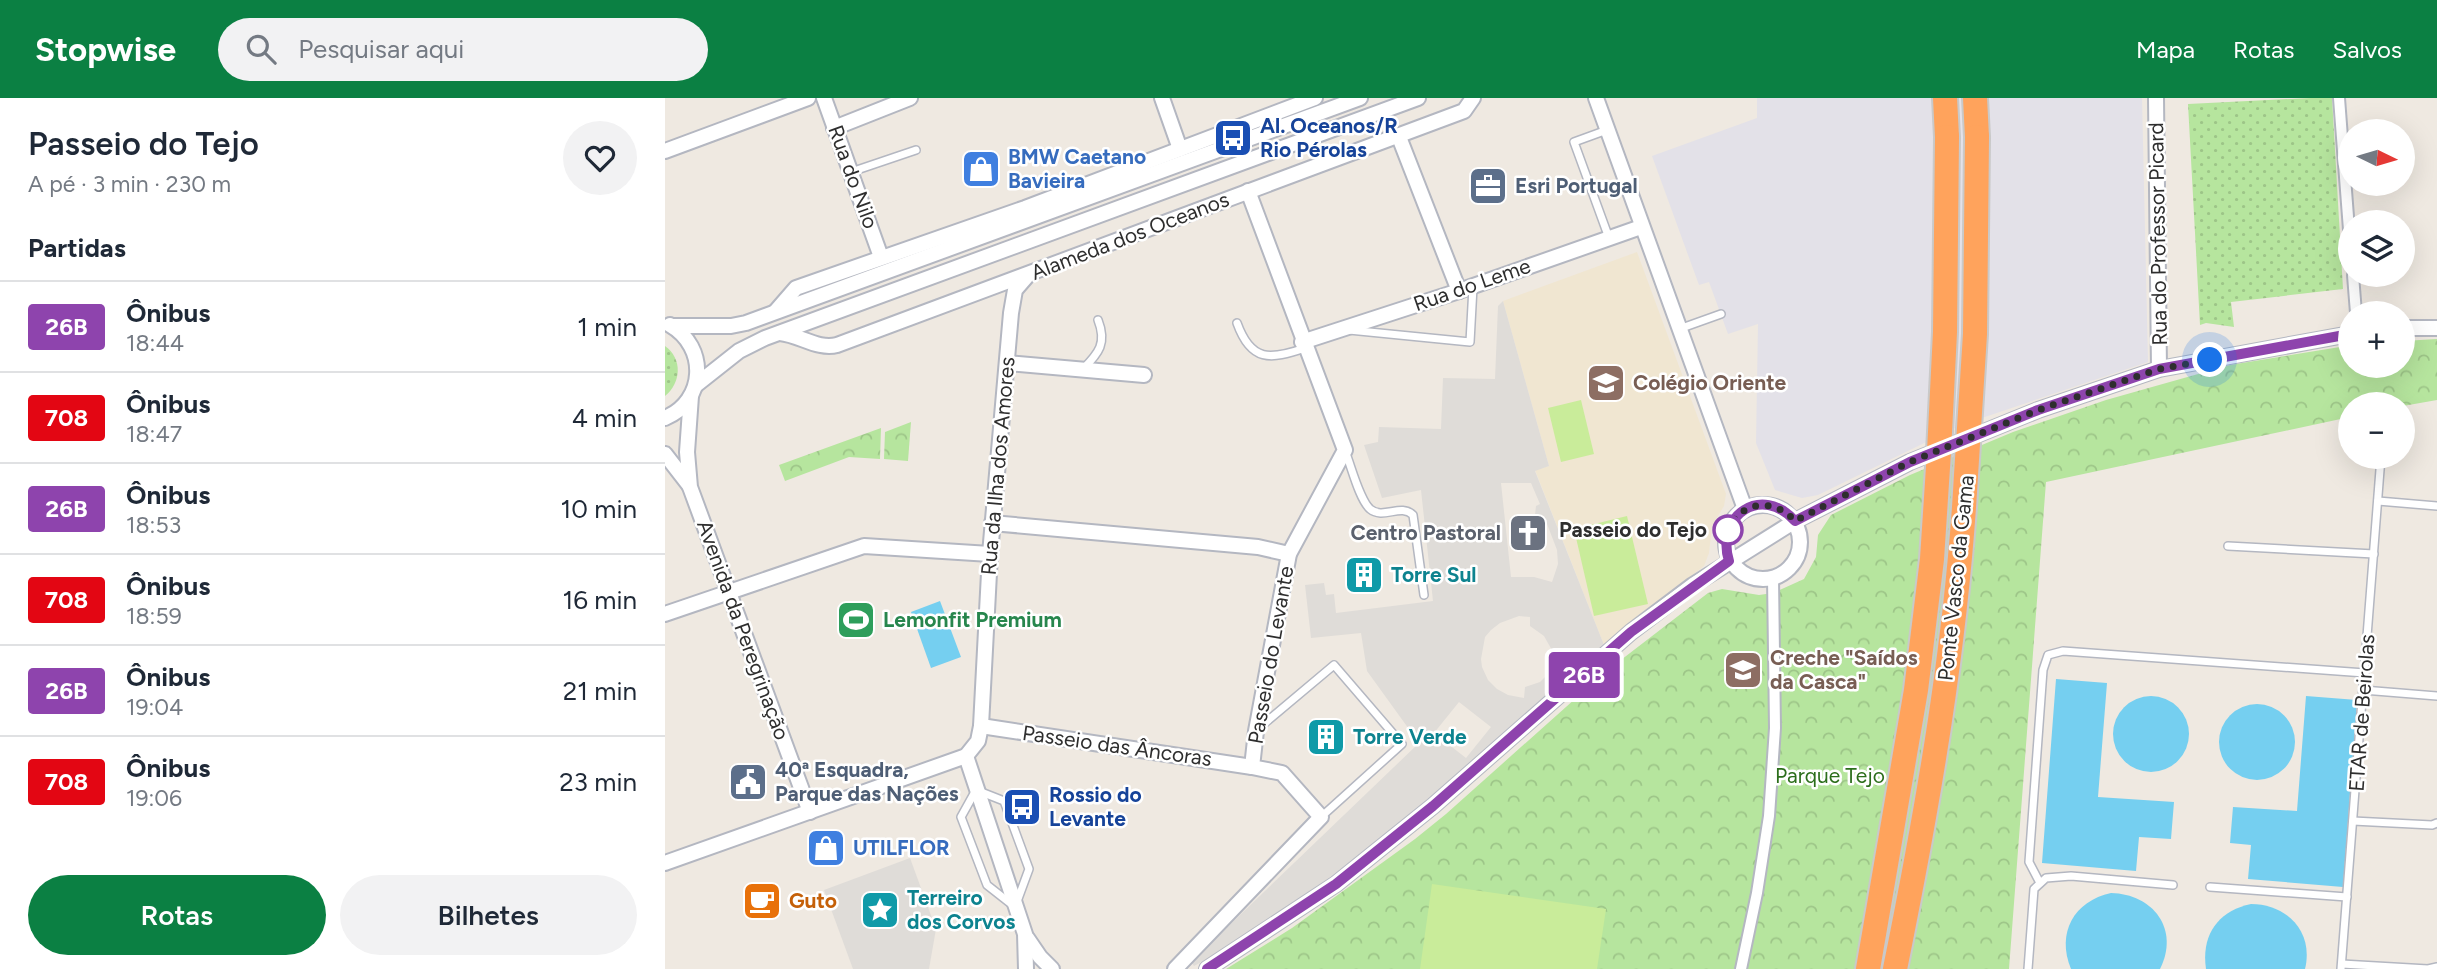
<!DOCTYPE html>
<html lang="pt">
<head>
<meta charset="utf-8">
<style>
	:root { --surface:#fff; --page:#f2f2f3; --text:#1f2937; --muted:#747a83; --line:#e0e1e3; --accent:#0b8043 }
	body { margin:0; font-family:Figtree,sans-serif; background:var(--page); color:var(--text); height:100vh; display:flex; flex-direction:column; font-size:26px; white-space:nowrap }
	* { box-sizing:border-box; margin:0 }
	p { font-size:23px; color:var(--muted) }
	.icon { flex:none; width:38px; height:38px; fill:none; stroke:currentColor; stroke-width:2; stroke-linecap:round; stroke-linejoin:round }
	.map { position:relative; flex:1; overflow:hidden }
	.drawer { display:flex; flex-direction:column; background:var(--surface); width:665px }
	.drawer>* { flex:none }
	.badge { padding:0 14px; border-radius:5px; font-size:24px; line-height:46px }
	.needle { width:46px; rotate:95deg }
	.buttons { position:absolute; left:1673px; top:21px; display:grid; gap:14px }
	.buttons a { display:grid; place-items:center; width:77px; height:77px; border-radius:50%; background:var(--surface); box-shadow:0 7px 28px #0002; font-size:35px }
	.you { position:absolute; width:35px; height:35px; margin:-18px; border:5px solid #fff; border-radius:50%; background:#1a73e8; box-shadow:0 0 0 10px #1a73e833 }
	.map>.badge { position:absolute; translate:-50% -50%; box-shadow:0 0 0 4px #fff }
	h2 { padding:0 28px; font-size:26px; line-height:63px }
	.round { display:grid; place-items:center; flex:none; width:74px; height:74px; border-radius:37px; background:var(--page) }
	.overview { display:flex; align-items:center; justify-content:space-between; height:119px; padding:0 28px }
	h1 { font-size:33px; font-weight:600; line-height:52px }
	.button { display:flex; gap:14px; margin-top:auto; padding:14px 28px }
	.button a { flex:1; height:80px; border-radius:42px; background:var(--accent); color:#fff; font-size:28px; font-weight:600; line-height:80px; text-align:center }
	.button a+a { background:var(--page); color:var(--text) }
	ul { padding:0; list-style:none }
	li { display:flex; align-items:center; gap:21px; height:91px; padding:0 28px; border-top:2px solid var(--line) }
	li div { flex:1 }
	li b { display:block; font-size:26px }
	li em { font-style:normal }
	li .badge { min-width:77px; font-weight:700; text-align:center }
	header { display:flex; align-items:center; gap:42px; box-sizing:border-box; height:98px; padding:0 35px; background:var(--accent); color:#fff }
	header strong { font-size:33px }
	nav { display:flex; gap:38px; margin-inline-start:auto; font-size:24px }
	.search { width:490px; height:63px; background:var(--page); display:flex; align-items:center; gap:18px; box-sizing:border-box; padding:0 24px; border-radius:38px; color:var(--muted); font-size:26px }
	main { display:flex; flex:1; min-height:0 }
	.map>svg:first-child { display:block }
</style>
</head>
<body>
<header>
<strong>Stopwise</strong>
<div class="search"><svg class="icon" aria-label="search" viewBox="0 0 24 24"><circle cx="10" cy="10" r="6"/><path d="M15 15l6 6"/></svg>Pesquisar aqui</div>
<nav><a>Mapa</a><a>Rotas</a><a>Salvos</a></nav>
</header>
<main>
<section class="drawer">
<div class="overview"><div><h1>Passeio do Tejo</h1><p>A pé · 3 min · 230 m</p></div><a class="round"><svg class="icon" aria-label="heart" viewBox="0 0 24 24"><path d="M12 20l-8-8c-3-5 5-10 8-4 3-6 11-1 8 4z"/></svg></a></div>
<h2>Partidas</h2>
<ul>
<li><span class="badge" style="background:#8e44ad;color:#fff">26B</span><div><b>Ônibus</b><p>18:44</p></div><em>1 min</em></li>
<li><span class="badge" style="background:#e30613;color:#fff">708</span><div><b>Ônibus</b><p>18:47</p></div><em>4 min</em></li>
<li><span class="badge" style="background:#8e44ad;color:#fff">26B</span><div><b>Ônibus</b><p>18:53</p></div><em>10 min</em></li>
<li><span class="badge" style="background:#e30613;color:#fff">708</span><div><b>Ônibus</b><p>18:59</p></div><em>16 min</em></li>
<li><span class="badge" style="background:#8e44ad;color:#fff">26B</span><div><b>Ônibus</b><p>19:04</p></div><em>21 min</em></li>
<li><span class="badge" style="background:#e30613;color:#fff">708</span><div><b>Ônibus</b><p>19:06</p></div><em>23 min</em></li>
</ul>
<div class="button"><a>Rotas</a><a>Bilhetes</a></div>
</section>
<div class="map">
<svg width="1772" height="871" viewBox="0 0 1772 871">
	<defs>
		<pattern id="grass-dots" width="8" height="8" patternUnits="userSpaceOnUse" patternTransform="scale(1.75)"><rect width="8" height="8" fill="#b6e59e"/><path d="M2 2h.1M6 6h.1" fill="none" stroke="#9dc588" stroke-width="1.8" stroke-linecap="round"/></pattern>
		<pattern id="park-crowns" width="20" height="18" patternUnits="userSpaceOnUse" patternTransform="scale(1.75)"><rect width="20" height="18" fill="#b6e59e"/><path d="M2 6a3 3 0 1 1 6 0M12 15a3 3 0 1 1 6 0" fill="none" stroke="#9dc588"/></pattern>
	</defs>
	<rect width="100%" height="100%" fill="#efe9e1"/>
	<!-- industrial -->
	<polygon fill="#e3e1e8" points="1092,0 1477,0 1483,264 1296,327 1153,397 1137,400 1110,392 1091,345 1093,226 1063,236 1044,184 1034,187 987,58 1092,20"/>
	<!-- education -->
	<polygon fill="#f0e6d1" points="972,154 1061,396 1059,408 1047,428 1044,455 1039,468 939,547 870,372 884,368 838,203"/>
	<!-- grass -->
	<g fill="url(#grass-dots)">
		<polygon points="1646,0 1667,0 1678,191 1566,204 1569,229 1541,225 1535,227 1523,6"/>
		<path d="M0,248c18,13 16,37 0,50z"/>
	</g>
	<!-- park -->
	<g fill="url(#park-crowns)">
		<polygon points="1772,241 1772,302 1738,308 1685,306 1685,319 1381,384 1344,871 561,871 627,830 750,741 781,716 939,575 1043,495 1057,491 1094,497 1108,495 1139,481 1151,459 1153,437 1166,417 1245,377 1348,334 1441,302 1565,267 1681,248 1685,247 1685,268 1738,268 1738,243"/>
		<polygon points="246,324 243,363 219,361 220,334"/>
		<polygon points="216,330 215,361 184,359 120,383 114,367"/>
	</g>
	<!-- pitch -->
	<g fill="#c9ec9a">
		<polygon points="916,302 929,356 896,364 883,310"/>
		<polygon points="962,418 983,506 929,518 909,431"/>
		<polygon points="767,786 941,811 932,871 755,871"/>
	</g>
	<!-- plaza -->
	<g fill="#dfdcd8" fill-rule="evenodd">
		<path d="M838,203l46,165 -14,5 69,174 -174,156 -104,79 -110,74 -22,12 -3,-4 228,-219 -52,-72 -6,-38 -50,5 -6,-53 19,-2 2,12 8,-1 2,19 97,-12 -12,-111 -39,8 -18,-53 14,-3 1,-15 62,2 2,-51 52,1 3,-73zM836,385h30l9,21 -4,2 -1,9 9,1 13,34 1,14 -6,18 -18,-5h-23zM854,518l11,1v9l14,10 9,16 7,1v3h-5v5l4,1 1,4h-8l-5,9 -7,7 -15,5 -1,11 -16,-3 -11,-6 -9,-9 -6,-13 -1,-8 4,-22 6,-7 9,-7zM794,604l32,25 -25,31 -32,-25z"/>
		<polygon points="245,760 271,831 264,871 188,871 159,792"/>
	</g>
	<!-- water -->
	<g fill="#75cff0">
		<polygon points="275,503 296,559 266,570 246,514"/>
		<polygon points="1391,581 1442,585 1433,699 1509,704 1506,741 1474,739 1471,773 1377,765"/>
		<polygon points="1641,598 1692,602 1678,789 1583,781 1586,747 1565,745 1568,709 1632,713"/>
		<circle cx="1486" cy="636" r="38"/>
		<circle cx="1592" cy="644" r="38"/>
		<path d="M1446,795c42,1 69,36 49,76h-89c-15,-36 3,-68 40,-76z"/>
		<path d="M1586,806c36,0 63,28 54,65h-99c-5,-34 12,-58 45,-65z"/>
	</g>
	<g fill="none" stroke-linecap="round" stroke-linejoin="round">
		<defs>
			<g id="service">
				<polyline points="942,32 909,44 944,140"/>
				<polyline points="186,74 251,52"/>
				<path d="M572,225c14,39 33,37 68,25"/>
				<polyline points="1014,231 1056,216"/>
				<polyline points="684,232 805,244 808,189"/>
				<path d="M418,271c16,-16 24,-26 15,-49"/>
				<path d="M680,353c6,14 14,48 25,58 13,11 31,-6 43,6l11,80"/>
				<polyline points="1713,403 1772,408"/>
				<polyline points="1563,448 1709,456"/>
				<polyline points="1698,592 1772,598"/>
				<polyline points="594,630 669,567 737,646 656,719"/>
				<polygon points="311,692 339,703 364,771 350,809 322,787 296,719"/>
				<polyline points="1688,723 1767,727 1772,725"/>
				<polyline points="1375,785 1364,764 1378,572 1383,557 1398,553 1700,575"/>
				<polyline points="1545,789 1682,799"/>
				<polyline points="1677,866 1763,871 1772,869"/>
				<polyline points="1363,871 1369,791 1381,780 1406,778 1508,787"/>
				<polyline points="1676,871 1716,359"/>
			</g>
			<g id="pedestrian">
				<polyline points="1674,0 1685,145"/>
				<polyline points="1688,177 1691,215"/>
				<polyline points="1076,871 1092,795 1104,718 1110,630 1108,480"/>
			</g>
			<g id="minor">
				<polyline points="159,0 216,159"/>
				<polyline points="497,0 515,51"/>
				<polyline points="931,0 1080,411"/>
				<polyline points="1491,0 1494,271"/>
				<polyline points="169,30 245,0"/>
				<polyline points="734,39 794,193"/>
				<polyline points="0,53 143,0"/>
				<polyline points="111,213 131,190 360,110 650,0"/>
				<polyline points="8,228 66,228 81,225 695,0"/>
				<polyline points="1738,230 1772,230"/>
				<path d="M115,235c20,2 38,17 57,12l627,-234 9,-13"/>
				<polyline points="637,244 794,193 976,129"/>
				<polyline points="342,265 479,277"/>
				<polyline points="31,287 74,253 100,240 753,0"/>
				<polyline points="26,298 22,354 25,389 145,714"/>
				<path d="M0,320c41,-17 43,-71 5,-93"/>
				<polyline points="0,356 24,387"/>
				<circle cx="1098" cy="444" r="37"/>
				<polyline points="327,425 593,449 624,456"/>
				<polyline points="0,516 199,448 325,456"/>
				<polyline points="316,628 587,669"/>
				<polyline points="301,658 360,836 361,871"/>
				<polyline points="0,765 301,658 313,643 316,628 325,456 346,215 350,192 363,177"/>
				<polyline points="362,840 375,859 387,871"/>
				<polyline points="510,871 656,719 617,675 587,669 591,633 624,456 680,352 583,93"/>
				<polyline points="542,871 671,786 768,708 966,534 1028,487 1130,423 1245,364 1373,312 1494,271 1685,236"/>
			</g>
			<g id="motorway">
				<polyline points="1280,0 1282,39"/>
				<polyline points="1310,0 1312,39"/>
				<polyline points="1203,871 1251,592 1267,461 1274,354"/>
				<path d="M1230,871c33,-163 62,-327 71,-494"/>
			</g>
		</defs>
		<!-- service casing -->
		<use href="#service" stroke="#b4b7c1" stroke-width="10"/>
		<!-- pedestrian casing -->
		<use href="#pedestrian" stroke="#b4b7c1" stroke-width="14"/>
		<!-- minor casing -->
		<use href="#minor" stroke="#b4b7c1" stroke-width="18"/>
		<!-- motorway casing -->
		<use href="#motorway" stroke="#c9c9c9" stroke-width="28"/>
		<!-- service -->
		<use href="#service" stroke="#fff" stroke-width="7"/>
		<!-- pedestrian -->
		<use href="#pedestrian" stroke="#fff" stroke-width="10"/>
		<!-- minor -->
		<use href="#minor" stroke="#fff" stroke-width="14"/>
		<!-- motorway -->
		<use href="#motorway" stroke="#ffa35c" stroke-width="24"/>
		<defs>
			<g id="motorway-bridge">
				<polyline points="1274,354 1280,234 1282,39"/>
				<polyline points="1301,377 1310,236 1312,39"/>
			</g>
		</defs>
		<!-- motorway-bridge casing -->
		<use href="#motorway-bridge" stroke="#c9c9c9" stroke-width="28" stroke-linecap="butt"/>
		<!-- motorway-bridge -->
		<use href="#motorway-bridge" stroke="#ffa35c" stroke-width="24"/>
	</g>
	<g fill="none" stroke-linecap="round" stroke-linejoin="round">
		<defs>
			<path id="line" d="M542,871l129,-85 97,-78 198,-174 98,-71c-14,-46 33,-77 66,-40l115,-59 128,-52 121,-41 191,-35"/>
		</defs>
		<!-- line casing -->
		<use href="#line" stroke="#fff" stroke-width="16"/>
		<!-- line -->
		<use href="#line" stroke="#8e44ad" stroke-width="10"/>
		<!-- walk -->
		<path stroke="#2e2e2e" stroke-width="7" stroke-dasharray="0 12.6" d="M1063,432c13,-29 46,-33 67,-9l115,-59 128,-52 121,-41 51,-9"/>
	</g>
	<!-- icons -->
	<defs>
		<symbol id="bus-square" viewBox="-11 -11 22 22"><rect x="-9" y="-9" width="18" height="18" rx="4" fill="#1a4fb4" stroke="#fff"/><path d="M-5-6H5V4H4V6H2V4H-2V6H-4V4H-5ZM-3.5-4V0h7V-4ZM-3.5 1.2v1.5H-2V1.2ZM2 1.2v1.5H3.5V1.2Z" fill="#fff"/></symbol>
		<symbol id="shop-square" viewBox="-11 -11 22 22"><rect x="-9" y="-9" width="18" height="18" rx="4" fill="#3f7fe0" stroke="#fff"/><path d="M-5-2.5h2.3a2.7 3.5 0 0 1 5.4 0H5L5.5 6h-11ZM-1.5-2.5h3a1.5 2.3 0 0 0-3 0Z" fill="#fff"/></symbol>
		<symbol id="office-square" viewBox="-11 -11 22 22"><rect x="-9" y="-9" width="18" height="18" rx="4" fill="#5c6f8a" stroke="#fff"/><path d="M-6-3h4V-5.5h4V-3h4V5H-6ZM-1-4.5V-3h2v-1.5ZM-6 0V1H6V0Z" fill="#fff"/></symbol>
		<symbol id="school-square" viewBox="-11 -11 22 22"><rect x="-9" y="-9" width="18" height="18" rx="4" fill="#8d6e63" stroke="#fff"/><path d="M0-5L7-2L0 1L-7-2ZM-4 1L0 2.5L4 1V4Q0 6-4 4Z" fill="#fff"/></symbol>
		<symbol id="church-square" viewBox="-11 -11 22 22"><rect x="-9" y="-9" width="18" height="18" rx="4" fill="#6b7280" stroke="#fff"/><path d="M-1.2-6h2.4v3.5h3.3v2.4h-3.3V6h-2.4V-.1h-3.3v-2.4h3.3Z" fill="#fff"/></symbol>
		<symbol id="building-square" viewBox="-11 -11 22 22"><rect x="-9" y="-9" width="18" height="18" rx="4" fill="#0f9aa8" stroke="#fff"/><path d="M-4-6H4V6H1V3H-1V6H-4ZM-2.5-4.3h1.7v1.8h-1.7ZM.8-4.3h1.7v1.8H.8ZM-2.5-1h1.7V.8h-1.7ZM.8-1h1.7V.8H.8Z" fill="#fff"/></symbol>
		<symbol id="stadium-square" viewBox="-11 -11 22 22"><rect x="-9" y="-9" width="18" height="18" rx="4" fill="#2e9e5b" stroke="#fff"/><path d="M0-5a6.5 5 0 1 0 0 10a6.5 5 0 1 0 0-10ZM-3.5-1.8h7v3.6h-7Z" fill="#fff"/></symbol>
		<symbol id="civic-square" viewBox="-11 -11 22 22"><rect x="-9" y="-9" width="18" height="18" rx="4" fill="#5c6f8a" stroke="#fff"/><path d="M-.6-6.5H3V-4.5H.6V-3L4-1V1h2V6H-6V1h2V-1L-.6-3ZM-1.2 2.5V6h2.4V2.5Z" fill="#fff"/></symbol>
		<symbol id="cafe-square" viewBox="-11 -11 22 22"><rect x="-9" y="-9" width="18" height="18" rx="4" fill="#e8710a" stroke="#fff"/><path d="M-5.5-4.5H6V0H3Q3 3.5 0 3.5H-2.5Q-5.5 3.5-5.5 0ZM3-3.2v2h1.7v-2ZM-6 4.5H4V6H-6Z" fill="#fff"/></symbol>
		<symbol id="sight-square" viewBox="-11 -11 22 22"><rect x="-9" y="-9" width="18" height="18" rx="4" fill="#0f9aa8" stroke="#fff"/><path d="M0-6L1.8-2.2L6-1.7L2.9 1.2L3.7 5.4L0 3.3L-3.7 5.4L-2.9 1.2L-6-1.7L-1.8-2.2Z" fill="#fff"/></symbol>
	</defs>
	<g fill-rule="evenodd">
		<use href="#bus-square" x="546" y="18" width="44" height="44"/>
		<use href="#shop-square" x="294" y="49" width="44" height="44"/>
		<use href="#office-square" x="801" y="66" width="44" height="44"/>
		<use href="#school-square" x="919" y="263" width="44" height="44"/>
		<use href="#church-square" x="841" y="413" width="44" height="44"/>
		<use href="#building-square" x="677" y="455" width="44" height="44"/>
		<use href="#stadium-square" x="169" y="500" width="44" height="44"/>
		<use href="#school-square" x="1056" y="550" width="44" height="44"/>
		<use href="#building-square" x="639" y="617" width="44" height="44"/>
		<use href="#civic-square" x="61" y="662" width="44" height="44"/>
		<use href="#bus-square" x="335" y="687" width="44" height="44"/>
		<use href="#shop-square" x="139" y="728" width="44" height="44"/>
		<use href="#cafe-square" x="75" y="781" width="44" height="44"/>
		<use href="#sight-square" x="193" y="790" width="44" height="44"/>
	</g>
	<!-- markers -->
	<circle fill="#fff" stroke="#8e44ad" stroke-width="3.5" cx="1063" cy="432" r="14"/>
	<g text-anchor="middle" stroke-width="5" stroke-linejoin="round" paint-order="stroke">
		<!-- transit labels -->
		<g font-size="21" font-weight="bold" fill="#164399" stroke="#fff" text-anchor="start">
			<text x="595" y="35">Al. Oceanos/R<tspan x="595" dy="24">Rio Pérolas</tspan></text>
			<text x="384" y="704">Rossio do<tspan x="384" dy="24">Levante</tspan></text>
		</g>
		<!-- shop labels -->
		<g font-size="21" font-weight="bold" fill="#366cbe" stroke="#fff" text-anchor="start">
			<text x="343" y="66">BMW Caetano<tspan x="343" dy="24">Bavieira</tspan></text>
			<text x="188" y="757">UTILFLOR</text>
		</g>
		<!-- street labels -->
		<g font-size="21" fill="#2e2e2e" stroke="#fff">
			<text transform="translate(188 79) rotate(70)" y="7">Rua do Nilo</text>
			<text transform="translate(1493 136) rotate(-91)" y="7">Rua do Professor Picard</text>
			<text transform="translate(465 138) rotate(-21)" y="7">Alameda dos Oceanos</text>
			<text transform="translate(807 187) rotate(-19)" y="7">Rua do Leme</text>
			<text transform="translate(333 368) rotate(-85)" y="7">Rua da Ilha dos Amores</text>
			<text transform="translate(1291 480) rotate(-84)" y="7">Ponte Vasco da Gama</text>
			<text transform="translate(78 532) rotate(70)" y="7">Avenida da Peregrinação</text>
			<text transform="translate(606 557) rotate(-80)" y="7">Passeio do Levante</text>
			<text transform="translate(1697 615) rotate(-86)" y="7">ETAR de Beirolas</text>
			<text transform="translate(452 648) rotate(8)" y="7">Passeio das Âncoras</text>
		</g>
		<!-- service labels -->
		<g font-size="21" font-weight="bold" fill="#4e5e75" stroke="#fff" text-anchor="start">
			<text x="850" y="95">Esri Portugal</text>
			<text x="110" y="679">40ª Esquadra,<tspan x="110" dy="24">Parque das Nações</tspan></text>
		</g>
		<!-- education labels -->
		<g font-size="21" font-weight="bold" fill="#785e54" stroke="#fff" text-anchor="start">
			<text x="968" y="292">Colégio Oriente</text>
			<text x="1105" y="567">Creche "Saídos<tspan x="1105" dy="24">da Casca"</tspan></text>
		</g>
		<!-- stop labels -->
		<g font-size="21" font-weight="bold" fill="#2e2e2e" stroke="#fff" text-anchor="end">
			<text x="1042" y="439">Passeio do Tejo</text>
		</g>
		<!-- worship labels -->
		<g font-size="21" font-weight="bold" fill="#5b616d" stroke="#fff" text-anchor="end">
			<text x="836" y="442">Centro Pastoral</text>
		</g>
		<!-- culture labels -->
		<g font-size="21" font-weight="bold" fill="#0d838f" stroke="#fff" text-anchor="start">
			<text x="726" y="484">Torre Sul</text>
			<text x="688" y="646">Torre Verde</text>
			<text x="242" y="807">Terreiro<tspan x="242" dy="24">dos Corvos</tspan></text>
		</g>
		<!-- leisure labels -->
		<g font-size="21" font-weight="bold" fill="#27864d" stroke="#fff" text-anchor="start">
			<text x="218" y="529">Lemonfit Premium</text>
		</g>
		<!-- park labels -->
		<g font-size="21" fill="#2c6e1b" stroke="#fff">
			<text x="1165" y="685">Parque Tejo</text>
		</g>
		<!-- food labels -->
		<g font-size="21" font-weight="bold" fill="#c56008" stroke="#fff" text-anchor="start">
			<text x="124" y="810">Guto</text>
		</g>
	</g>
</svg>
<div class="buttons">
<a><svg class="needle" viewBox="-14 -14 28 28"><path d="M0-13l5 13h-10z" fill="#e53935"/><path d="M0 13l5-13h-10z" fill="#747a83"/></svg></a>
<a><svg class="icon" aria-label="layers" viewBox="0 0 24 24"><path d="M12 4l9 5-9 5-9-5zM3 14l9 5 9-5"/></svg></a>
<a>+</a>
<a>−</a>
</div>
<div class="you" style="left:1545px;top:262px"></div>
<b class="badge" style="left:919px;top:577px;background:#8e44ad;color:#fff">26B</b>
</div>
</main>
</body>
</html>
